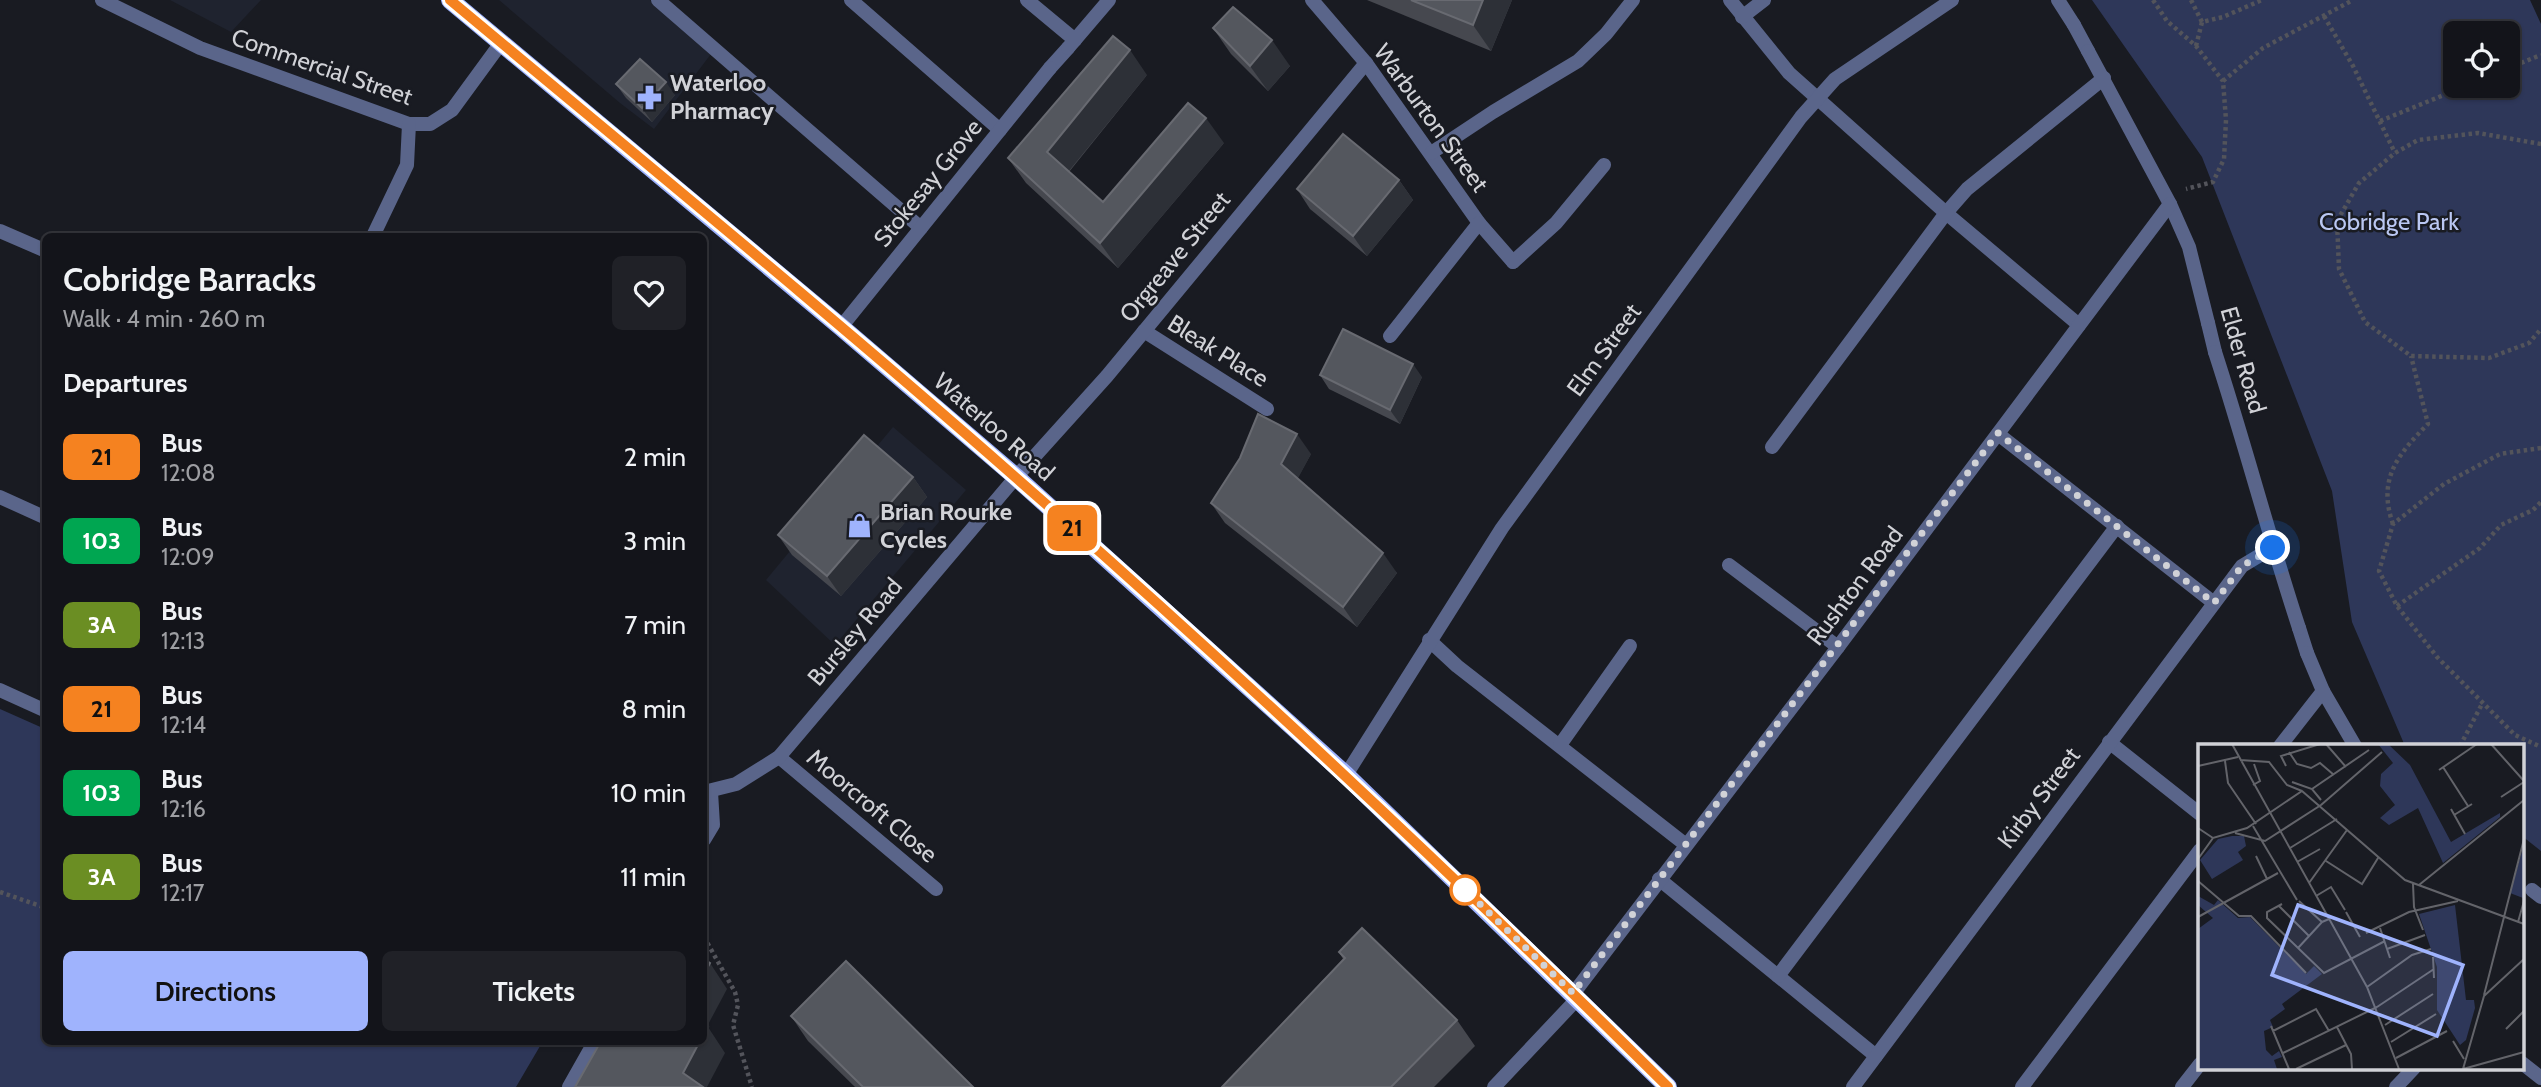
<!DOCTYPE html>
<html lang="en">
<head>
<meta charset="utf-8">
<style>
	:root { --surface:#13141a; --page:#202127; --text:#f1f3f6; --muted:#9d9ea2; --line:#323339; --accent:#9fb3fd }
	body { margin:0; font-family:Cabin,sans-serif; background:var(--page); color:var(--text); height:100vh; display:flex; flex-direction:column; font-size:26px; white-space:nowrap }
	* { box-sizing:border-box; margin:0 }
	p { font-size:23px; color:var(--muted) }
	.icon { flex:none; width:38px; height:38px; fill:none; stroke:currentColor; stroke-width:2; stroke-linecap:round; stroke-linejoin:round }
	.map { position:relative; flex:1; overflow:hidden }
	.side { position:absolute; left:42px; top:233px; width:665px; height:812px; display:flex; flex-direction:column; background:var(--surface); border-radius:10px; box-shadow:0 2px 5px #0004,0 0 0 2px var(--line) }
	.side>* { flex:none }
	.badge { padding:0 14px; border-radius:10px; font-size:24px; line-height:46px }
	.tools { position:absolute; left:2443px; top:21px; display:grid; gap:14px }
	.tools a { display:grid; place-items:center; width:77px; height:77px; border-radius:10px; background:var(--surface); box-shadow:0 2px 5px #0004,0 0 0 2px var(--line); font-size:35px }
	.you { position:absolute; width:35px; height:35px; margin:-18px; border:5px solid #fff; border-radius:50%; background:#1a73e8; box-shadow:0 0 0 10px #1a73e833 }
	.map>.badge { position:absolute; translate:-50% -50%; box-shadow:0 0 0 4px #fff }
	h2 { padding:0 21px; font-size:26px; line-height:63px }
	.round { display:grid; place-items:center; flex:none; width:74px; height:74px; border-radius:10px; background:var(--page) }
	.head { display:flex; align-items:center; justify-content:space-between; height:119px; padding:0 21px }
	h1 { font-size:33px; font-weight:600; line-height:52px }
	.cta { display:flex; gap:14px; margin-top:auto; padding:14px 21px }
	.cta a { flex:1; height:80px; border-radius:10px; background:var(--accent); color:#111; font-size:28px; font-weight:600; line-height:80px; text-align:center }
	.cta a+a { background:var(--page); color:var(--text) }
	ul { padding:0; list-style:none }
	li { display:flex; align-items:center; gap:21px; height:84px; padding:0 21px }
	li div { flex:1 }
	li b { display:block; font-size:26px }
	li em { font-style:normal }
	li .badge { min-width:77px; font-weight:700; text-align:center }
	.map>svg:first-child { display:block }
</style>
</head>
<body>
<div class="map">
<svg width="2541" height="1087" viewBox="0 0 2541 1087">
	<rect width="100%" height="100%" fill="#191b22"/>
	<!-- built -->
	<g fill="#1f232f">
		<polygon points="170,0 261,0 231,32"/>
		<polygon points="499,0 650,0 711,54 654,129 620,103"/>
		<polygon points="893,427 966,490 835,645 766,580"/>
	</g>
	<!-- green -->
	<g fill="#2e3759" fill-rule="evenodd">
		<path d="M2092,0h438l11,24v827l-19,-15v-90h-117l-53,-124 -20,-131 -130,-334zM2508,33v53h-53v-53z"/>
		<polygon points="0,709 45,729 46,1041 543,1041 516,1087 0,1087"/>
	</g>
	<g fill="none" stroke-linecap="round" stroke-linejoin="round">
		<!-- path -->
		<g stroke="#53545b" stroke-width="4.5" stroke-dasharray="3.5 3.5" stroke-linecap="butt">
			<polyline points="2153,0 2167,21 2196,46 2223,81 2226,120 2224,159 2213,182 2186,189"/>
			<polyline points="2191,0 2202,22"/>
			<polyline points="2324,16 2353,66 2395,153"/>
			<polyline points="2196,46 2202,22 2223,17 2262,0"/>
			<polyline points="2508,68 2541,55"/>
			<polyline points="2223,81 2263,48 2353,0"/>
			<polyline points="2380,121 2466,86"/>
			<polyline points="2541,144 2478,133 2418,140 2395,153 2359,183 2337,221 2339,269 2365,322 2411,356 2489,358 2529,343 2541,329"/>
			<polyline points="2541,448 2500,454 2444,484 2393,524 2379,571 2397,606 2437,657 2515,735 2541,747"/>
			<path d="M2393,524c-16,-45 5,-70 35,-100l-17,-68"/>
			<polyline points="2397,606 2480,548 2501,525 2533,510 2541,502"/>
			<polyline points="2460,746 2482,704"/>
			<polyline points="0,892 46,908"/>
			<polyline points="704,937 735,992 738,1005 733,1025 752,1087"/>
		</g>
		<!-- service -->
		<g stroke="#5a658a" stroke-width="14">
			<polyline points="658,0 921,228"/>
			<polyline points="1027,0 1075,40"/>
			<polyline points="1730,0 1789,73 1946,213 2079,325"/>
			<polyline points="1742,17 1764,0"/>
			<polyline points="1513,262 1556,223 1604,165"/>
			<polyline points="1998,434 2214,603"/>
			<polyline points="1772,447 1946,213 1967,189 2104,78"/>
			<polyline points="1429,640 1457,666 1686,845"/>
			<polyline points="2109,742 2200,814"/>
			<polyline points="1560,745 1630,646"/>
			<polyline points="2280,746 2323,691"/>
			<polyline points="779,757 936,889"/>
			<polyline points="704,840 713,825 711,792"/>
			<polyline points="1659,879 1876,1056"/>
			<polyline points="1778,976 2117,526"/>
			<polyline points="2522,1063 2541,1078"/>
			<polyline points="569,1087 595,1041"/>
			<polyline points="2022,1087 2200,850"/>
			<polyline points="2396,1087 2414,1068"/>
		</g>
		<!-- pedestrian -->
		<g stroke="#5a658a" stroke-width="14">
			<polyline points="2074,25 2088,51"/>
			<polyline points="1050,68 1068,48"/>
			<polyline points="2208,323 2215,352"/>
			<polyline points="2299,628 2307,653"/>
		</g>
		<!-- minor -->
		<g stroke="#5a658a" stroke-width="14">
			<polyline points="102,0 200,48 409,124 430,124 452,110 501,43"/>
			<polyline points="851,0 1000,130"/>
			<polyline points="1312,0 1366,63 1479,223 1513,262"/>
			<polyline points="2058,0 2074,25"/>
			<polyline points="1068,48 1109,0"/>
			<polyline points="2088,51 2170,204 2189,247 2208,323"/>
			<polyline points="1431,153 1493,112 1578,61 1606,34 1633,0"/>
			<polyline points="0,231 46,251"/>
			<polyline points="373,236 407,165 409,124"/>
			<polyline points="841,327 1050,68"/>
			<polyline points="1144,331 1267,409"/>
			<polyline points="1390,336 1479,223"/>
			<path d="M2215,352c30,92 54,185 84,276"/>
			<polyline points="0,497 46,518"/>
			<polyline points="1729,565 1838,647"/>
			<polyline points="2307,653 2323,691 2355,746"/>
			<polyline points="0,690 46,711"/>
			<polyline points="1346,775 1502,528 1801,117 1835,79 1952,0"/>
			<polyline points="704,792 736,784 779,757 1016,477 1107,376 1366,63"/>
			<polyline points="2532,890 2541,897"/>
			<polyline points="1573,994 1838,647 2170,204"/>
			<polyline points="1494,1087 1578,998"/>
			<polyline points="1853,1087 2242,566 2272,548"/>
			<polyline points="2182,1087 2200,1064"/>
		</g>
		<!-- primary -->
		<polyline stroke="#9bb0fd" stroke-width="18" points="450,0 841,327 1016,477 1346,775 1668,1087"/>
	</g>
	<!-- wall -->
	<g fill="#46484f">
		<polygon points="1367,0 1512,0 1491,51"/>
		<polygon points="1213,28 1290,66 1268,91 1231,54"/>
		<polygon points="1147,75 1069,172 1103,202 1224,143 1118,268 1026,183 1008,158"/>
		<polygon points="616,84 675,95 652,122 626,98"/>
		<polygon points="1399,180 1413,200 1367,256 1310,209 1297,189"/>
		<polygon points="1320,375 1422,377 1400,424 1329,389"/>
		<polygon points="1311,454 1297,479 1397,573 1357,627 1225,523 1211,503"/>
		<polygon points="913,477 927,497 841,596 792,555 778,535"/>
		<polygon points="1339,952 1457,1020 1475,1046 1434,1087 1222,1087 1343,959"/>
		<polygon points="791,1016 973,1087 855,1087 808,1041"/>
	</g>
	<!-- shaded-wall -->
	<g fill="#2d3037">
		<polygon points="1483,0 1512,0 1491,51 1473,25"/>
		<polygon points="1272,40 1290,66 1268,91 1250,66"/>
		<polygon points="1130,50 1147,75 1064,177 1047,152"/>
		<polygon points="666,82 675,95 652,122 642,108"/>
		<polygon points="1206,118 1224,143 1118,268 1100,243"/>
		<polygon points="1399,180 1413,200 1367,256 1353,236"/>
		<polygon points="1413,364 1422,377 1400,424 1390,410"/>
		<polygon points="1297,434 1311,454 1295,484 1281,464"/>
		<polygon points="913,477 927,497 841,596 827,576"/>
		<polygon points="1383,553 1397,573 1357,627 1343,607"/>
		<polygon points="710,963 727,989 704,1032 704,974"/>
		<polygon points="708,1027 725,1053 707,1087 693,1087 683,1073 700,1041 704,1041 704,1034"/>
	</g>
	<!-- building -->
	<g fill="#54575e" stroke="#686a71" stroke-width="2">
		<polygon points="1411,0 1483,0 1473,25"/>
		<polygon points="1233,7 1272,40 1250,66 1213,28"/>
		<polygon points="1113,36 1130,50 1047,152 1103,202 1188,103 1206,118 1100,243 1008,158"/>
		<polygon points="640,59 666,82 642,108 616,84"/>
		<polygon points="1343,134 1399,180 1353,236 1297,189"/>
		<polygon points="1343,329 1413,364 1390,410 1320,375"/>
		<polygon points="1258,414 1297,434 1281,464 1383,553 1343,607 1211,503 1240,458"/>
		<polygon points="864,435 913,477 827,576 778,535"/>
		<polygon points="1362,928 1457,1020 1391,1087 1222,1087 1345,958 1339,952"/>
		<polygon points="704,959 710,963 704,974"/>
		<polygon points="846,961 973,1087 863,1087 791,1016"/>
		<polygon points="704,1024 708,1027 704,1034"/>
		<polygon points="601,1041 700,1041 683,1073 703,1087 575,1087"/>
	</g>
	<g fill="none" stroke-linecap="round" stroke-linejoin="round">
		<defs>
			<path id="line" d="M450,0c189,158 380,314 564,476 225,197 442,401 654,611"/>
		</defs>
		<!-- line casing -->
		<use href="#line" stroke="#fff" stroke-width="16"/>
		<!-- line -->
		<use href="#line" stroke="#f58220" stroke-width="10"/>
		<!-- walk -->
		<polyline stroke="#d1d2d7" stroke-width="7" stroke-dasharray="0 12.6" points="1465,890 1459,884 1573,993 1998,433 2214,603 2242,566 2273,548"/>
	</g>
	<!-- icons -->
	<defs>
		<symbol id="pharmacy-bare" viewBox="-9 -9 18 18"><path d="M-2-6h4v4h4v4h-4v4h-4v-4h-4v-4h4Z" fill="#9fb3fd" stroke="#191b22" stroke-width="2.5" paint-order="stroke"/></symbol>
		<symbol id="shop-bare" viewBox="-9 -9 18 18"><path d="M-5-2.5h2.3a2.7 3.5 0 0 1 5.4 0H5L5.5 6h-11ZM-1.5-2.5h3a1.5 2.3 0 0 0-3 0Z" fill="#9fb3fd" stroke="#191b22" stroke-width="2.5" paint-order="stroke"/></symbol>
	</defs>
	<g fill-rule="evenodd">
		<use href="#pharmacy-bare" x="632" y="80" width="35" height="35"/>
		<use href="#shop-bare" x="842" y="508" width="35" height="35"/>
	</g>
	<!-- markers -->
	<circle fill="#fff" stroke="#f58220" stroke-width="3.5" cx="1465" cy="890" r="14"/>
	<g text-anchor="middle" stroke-width="5" stroke-linejoin="round" paint-order="stroke">
		<!-- street labels -->
		<g font-size="24" fill="#d1d2d7" stroke="#191b22">
			<text transform="translate(322 67) rotate(19)" y="8">Commercial Street</text>
			<text transform="translate(1431 118) rotate(54)" y="8">Warburton Street</text>
			<text transform="translate(928 183) rotate(-51)" y="8">Stokesay Grove</text>
			<text transform="translate(1175 257) rotate(-51)" y="8">Orgreave Street</text>
			<text transform="translate(1604 350) rotate(-54)" y="8">Elm Street</text>
			<text transform="translate(1218 351) rotate(32)" y="8">Bleak Place</text>
			<text transform="translate(2243 360) rotate(74)" y="8">Elder Road</text>
			<text transform="translate(994 427) rotate(41)" y="8">Waterloo Road</text>
			<text transform="translate(1855 586) rotate(-53)" y="8">Rushton Road</text>
			<text transform="translate(855 632) rotate(-50)" y="8">Bursley Road</text>
			<text transform="translate(2039 798) rotate(-53)" y="8">Kirby Street</text>
			<text transform="translate(872 806) rotate(40)" y="8">Moorcroft Close</text>
		</g>
		<!-- poi labels -->
		<g font-size="24" font-weight="bold" fill="#d1d2d7" stroke="#191b22" text-anchor="start">
			<text x="670" y="91">Waterloo<tspan x="670" dy="28">Pharmacy</tspan></text>
			<text x="880" y="520">Brian Rourke<tspan x="880" dy="28">Cycles</tspan></text>
		</g>
		<!-- park labels -->
		<g font-size="24" fill="#bac7f2" stroke="#191b22">
			<text x="2389" y="230">Cobridge Park</text>
		</g>
	</g>
	<!-- overview -->
	<g transform="translate(2198 744)">
		<rect width="326" height="326" fill="#191b22"/>
		<path d="M180,0h10l22,21 41,77 49,-29v4l-57,46 -25,-55 -29,17 -9,-7 15,-13 -15,-19 1,-12 12,-11zM34,92h12l2,10 -8,6 5,8 -31,19 -12,-19 18,-21zM325,104v50l-13,-5zM0,152l16,9 4,-5 20,18 12,-1 56,57 8,-8 8,8 -40,30 3,5 -15,11 3,7 -9,4 2,19 6,6 7,-5 3,6 -8,3 3,9h-79v-140l15,-11 -15,-13zM257,161l11,95h8l1,8 -9,32 -6,5 -23,-35v-43l-18,-53z" fill="#2e3759"/>
		<path fill="none" stroke="#63646a" stroke-width="2" d="M34,0l135,243 32,82M128,0l20,23M293,0l33,37M91,8l8,12 14,4 9,-5 14,12M42,16l29,2 18,23 15,6M27,17l3,22 28,41M0,22l40,-9M88,22l-5,-10 39,-12M245,23l25,39M241,26l38,-26M94,38l20,7 9,11M55,41l7,-4 -6,-17M114,45l57,-39M303,53l23,-15M123,61l61,-53M253,65l14,25M256,71l18,-11M55,82l44,74M0,84l15,10 34,-10 55,-37 103,89 119,44M37,89l30,8 56,-36M92,104l47,-29M58,112l11,23M0,115l15,-21M128,117l36,23 16,-26M99,118l23,-13M0,137l41,35h12l55,57M111,139l38,-53M215,140l1,23 9,23M221,141l105,-85M118,152l15,-9 14,23M101,157l23,21 7,-3M84,160l-15,8v6l57,55 61,-32M81,162l30,30M148,168l14,25M0,173l80,-44M320,178l6,-21M182,184l10,30M168,189l43,-21 49,-11M100,204l24,-26M189,205l38,-14M235,213l1,21M169,243l45,-32 19,-6M286,251l40,-156M179,263l57,-38M187,281l48,-31M73,282l18,43M139,283l14,27 1,15M308,285l18,-18M75,287l43,-22 13,22M255,297l11,18M193,298l45,-28M85,309l94,-46M198,314l51,-27M98,325l50,-24M265,325l61,-17M265,325l21,-73 40,-37"/>
		<path fill="#9fb3fd" fill-opacity="0.15" stroke="#9fb3fd" stroke-width="3.5" d="M100,161l165,60 -26,71 -165,-61z"/>
		<rect width="326" height="326" fill="none" stroke="#d1d2d7" stroke-width="3.5"/>
	</g>
</svg>
<div class="tools">
<a><svg class="icon" aria-label="locate" viewBox="0 0 24 24"><circle cx="12" cy="12" r="6"/><path d="M12 2v4M12 18v4M2 12h4M18 12h4"/></svg></a>
</div>
<div class="you" style="left:2273px;top:548px"></div>
<b class="badge" style="left:1072px;top:528px;background:#f58220;color:#111">21</b>
<section class="side">
<div class="head"><div><h1>Cobridge Barracks</h1><p>Walk · 4 min · 260 m</p></div><a class="round"><svg class="icon" aria-label="heart" viewBox="0 0 24 24"><path d="M12 20l-8-8c-3-5 5-10 8-4 3-6 11-1 8 4z"/></svg></a></div>
<h2>Departures</h2>
<ul>
<li><span class="badge" style="background:#f58220;color:#111">21</span><div><b>Bus</b><p>12:08</p></div><em>2 min</em></li>
<li><span class="badge" style="background:#00a651;color:#fff">103</span><div><b>Bus</b><p>12:09</p></div><em>3 min</em></li>
<li><span class="badge" style="background:#6b8e23;color:#fff">3A</span><div><b>Bus</b><p>12:13</p></div><em>7 min</em></li>
<li><span class="badge" style="background:#f58220;color:#111">21</span><div><b>Bus</b><p>12:14</p></div><em>8 min</em></li>
<li><span class="badge" style="background:#00a651;color:#fff">103</span><div><b>Bus</b><p>12:16</p></div><em>10 min</em></li>
<li><span class="badge" style="background:#6b8e23;color:#fff">3A</span><div><b>Bus</b><p>12:17</p></div><em>11 min</em></li>
</ul>
<div class="cta"><a>Directions</a><a>Tickets</a></div>
</section>
</div>
</body>
</html>
